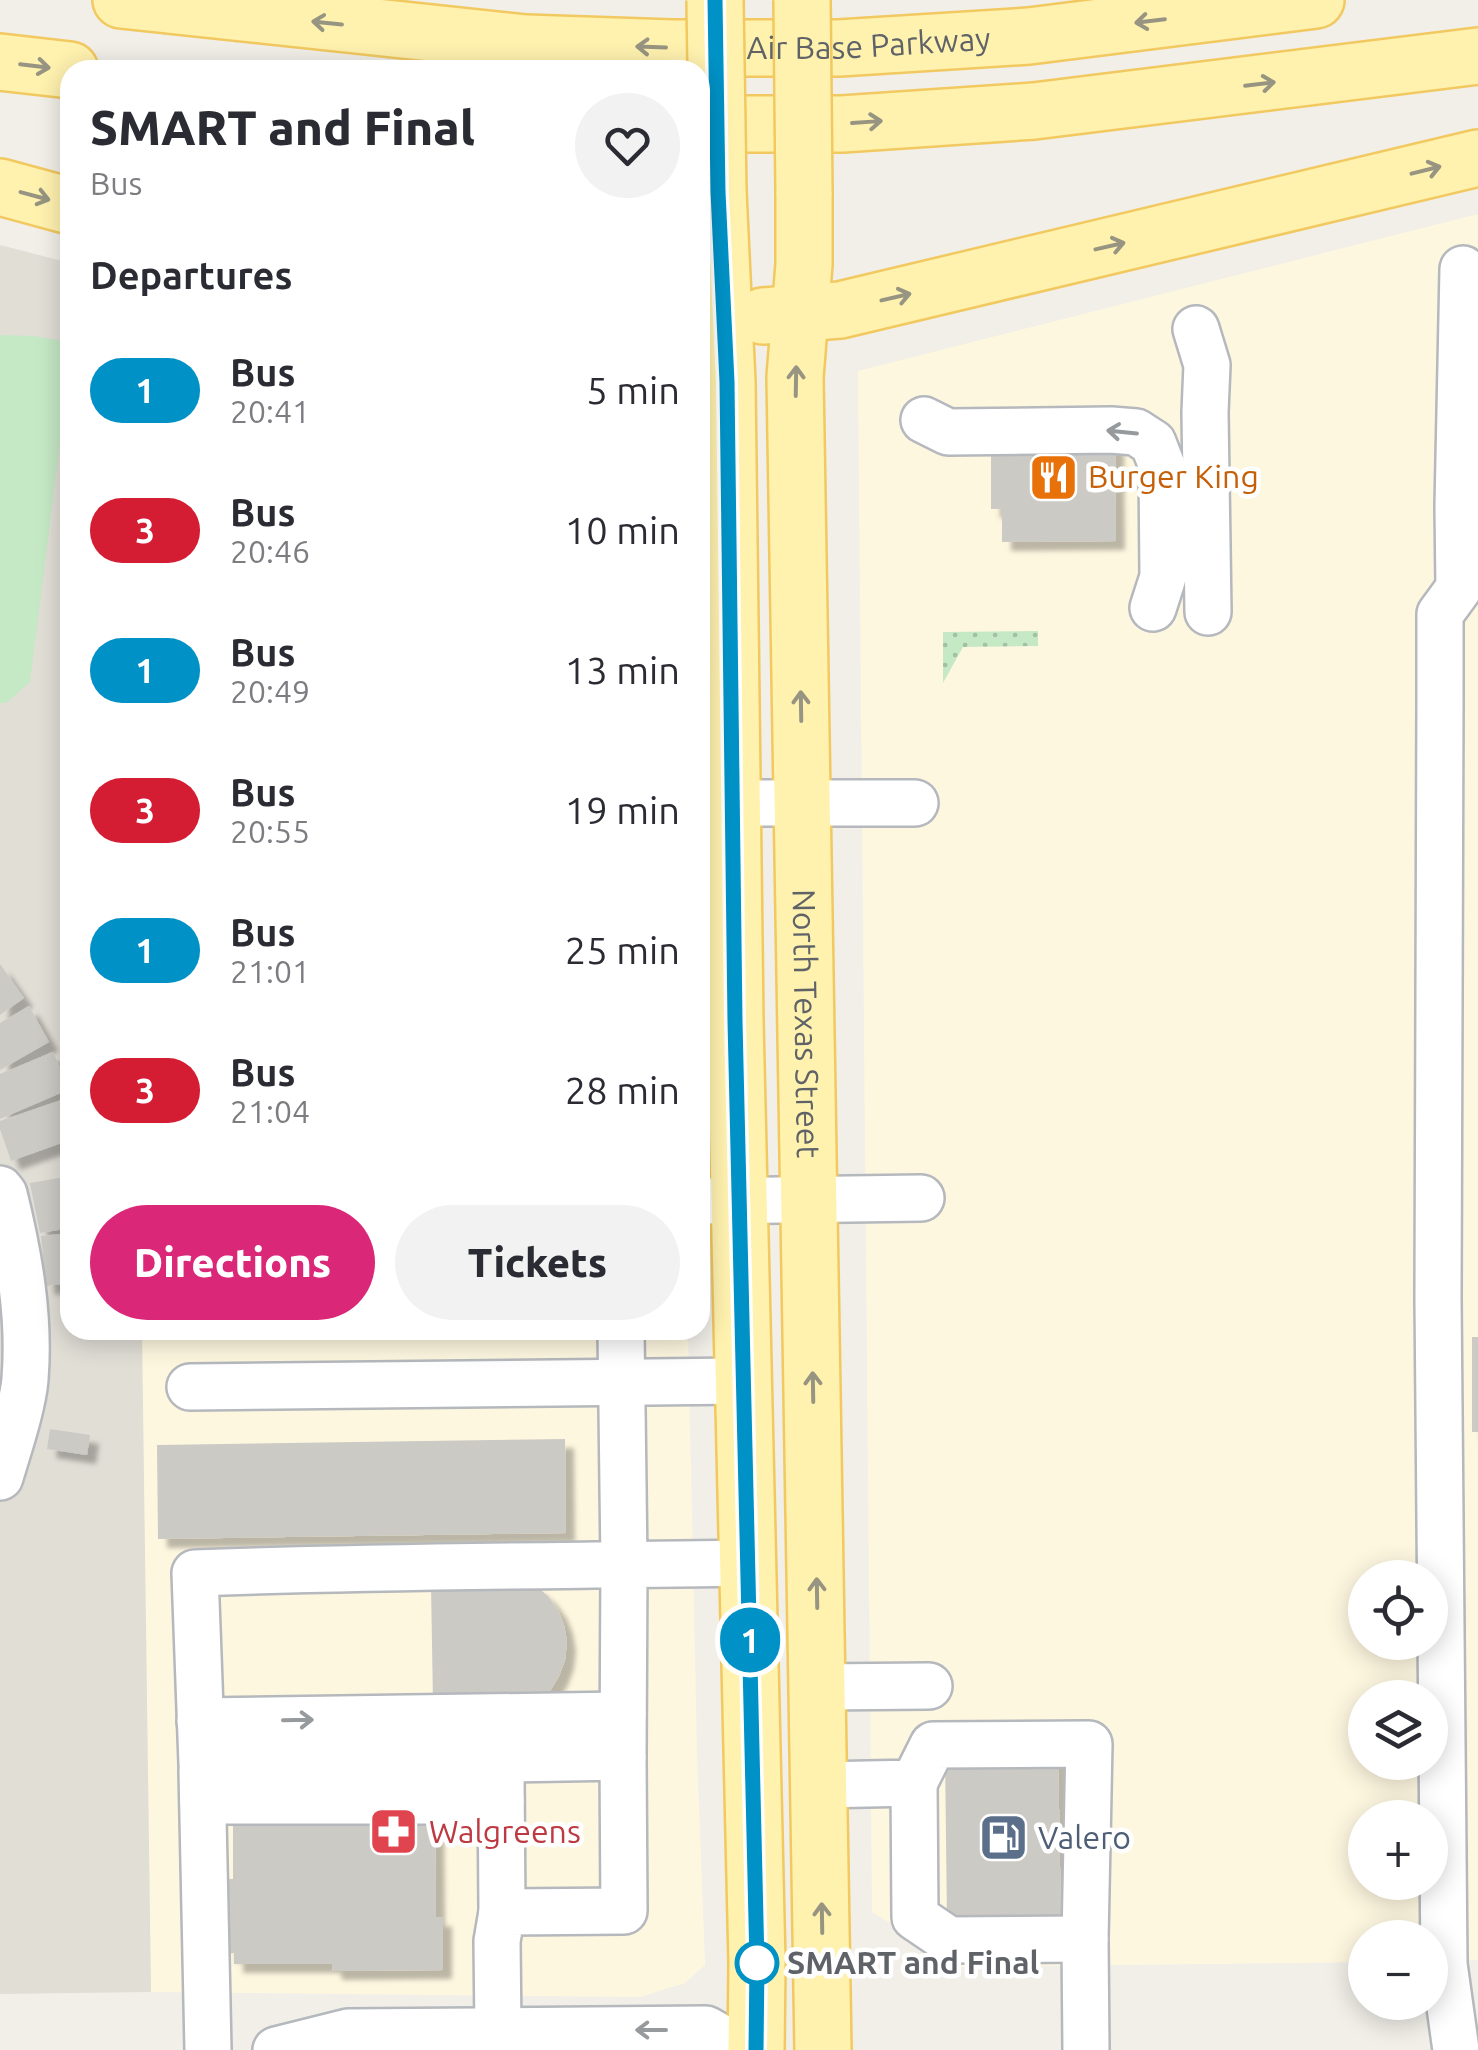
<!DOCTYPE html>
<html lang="en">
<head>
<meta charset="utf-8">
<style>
	:root { --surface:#fff; --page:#f2f2f3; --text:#2b2b33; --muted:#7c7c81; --accent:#db2777 }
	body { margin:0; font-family:Ubuntu,sans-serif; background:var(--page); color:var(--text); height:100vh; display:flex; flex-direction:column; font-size:38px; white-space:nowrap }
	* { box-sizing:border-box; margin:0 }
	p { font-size:32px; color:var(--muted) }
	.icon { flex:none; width:55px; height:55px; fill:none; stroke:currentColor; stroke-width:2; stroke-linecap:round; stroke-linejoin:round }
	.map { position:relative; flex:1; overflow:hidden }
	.panel { position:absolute; left:60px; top:60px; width:650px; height:1280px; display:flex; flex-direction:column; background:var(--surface); border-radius:30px; box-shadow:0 5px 25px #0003 }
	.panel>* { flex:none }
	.badge { padding:0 20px; border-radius:32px; font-size:35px; line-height:65px }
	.controls { position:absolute; left:1348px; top:1560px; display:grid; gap:20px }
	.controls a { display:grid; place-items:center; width:100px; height:100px; border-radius:50%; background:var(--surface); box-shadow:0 5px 25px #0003; font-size:50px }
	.map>.badge { position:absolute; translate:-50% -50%; box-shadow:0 0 0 5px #fff }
	h2 { padding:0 30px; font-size:38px; line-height:90px }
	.round { display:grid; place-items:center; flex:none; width:105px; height:105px; border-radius:52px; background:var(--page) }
	.overview { display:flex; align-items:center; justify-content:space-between; height:170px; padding:0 30px }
	h1 { font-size:48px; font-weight:800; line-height:75px }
	.primary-button { display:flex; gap:20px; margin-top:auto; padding:20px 30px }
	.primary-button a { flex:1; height:115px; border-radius:60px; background:var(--accent); color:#fff; font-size:40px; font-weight:800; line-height:115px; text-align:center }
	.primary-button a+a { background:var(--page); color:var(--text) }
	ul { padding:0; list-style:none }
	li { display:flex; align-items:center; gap:30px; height:140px; padding:0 30px }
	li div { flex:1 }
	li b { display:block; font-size:38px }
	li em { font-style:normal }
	li .badge { min-width:110px; font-weight:700; text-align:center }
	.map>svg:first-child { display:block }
</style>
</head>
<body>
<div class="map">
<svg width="1478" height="2050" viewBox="0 0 1478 2050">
	<defs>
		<pattern id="grass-dots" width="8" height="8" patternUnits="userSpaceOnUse" patternTransform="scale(2.5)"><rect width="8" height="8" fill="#c5e8c5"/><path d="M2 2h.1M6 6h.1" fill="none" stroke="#a3c0a4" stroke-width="1.8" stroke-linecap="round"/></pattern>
		<filter id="shadow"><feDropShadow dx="9" dy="9" stdDeviation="2.5" flood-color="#0004"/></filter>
	</defs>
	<rect width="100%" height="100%" fill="#f1efe8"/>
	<!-- commercial -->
	<g fill="#fef7e0" fill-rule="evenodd">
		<path d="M1478,214v1746l-48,1v-23h-65v24l-403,5 -90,-55 -14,-1541zM1365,1578h65v64h-65zM1365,1698h65v64h-65zM1365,1818h65v64h-65z"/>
		<polygon points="141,1330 688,1330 697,1753 705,1965 685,1983 640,1997 151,1992"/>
	</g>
	<!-- education -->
	<polygon fill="#e1ded6" points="0,245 70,263 70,1330 142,1330 151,1992 0,1994"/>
	<!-- grass -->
	<polygon fill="url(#grass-dots)" points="1038,631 1038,646 963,647 943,683 943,632"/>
	<!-- park -->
	<polygon fill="#c5e8c5" points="0,335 33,336 70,342 70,364 30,682 6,703 0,703"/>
	<!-- building -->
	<g fill="#cccac5" filter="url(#shadow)">
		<polygon points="1115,443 1116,541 1002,542 1002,509 991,509 991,444"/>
		<polygon points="0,964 24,998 0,1015"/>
		<polygon points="29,1006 49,1042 0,1070 0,1023"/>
		<polygon points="53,1052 70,1089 0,1119 0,1074"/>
		<polygon points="70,1097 70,1140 11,1161 0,1129 0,1121"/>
		<polygon points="70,1176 70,1228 40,1233 30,1183"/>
		<polygon points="70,1233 70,1283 46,1286 41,1236"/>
		<rect x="1472" y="1337" width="6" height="95"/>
		<polygon points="50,1429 90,1435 87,1455 47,1449"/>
		<polygon points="565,1439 566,1533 158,1539 157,1445"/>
		<polygon points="535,1585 548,1596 558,1610 564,1625 567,1642 565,1660 559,1676 550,1691 537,1703 433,1704 431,1586"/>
		<polygon points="1058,1750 1061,1924 947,1925 945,1752"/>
		<polygon points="435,1809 436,1918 443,1917 443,1970 333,1971 332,1964 234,1964 234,1953 227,1954 226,1879 233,1879 233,1810"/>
	</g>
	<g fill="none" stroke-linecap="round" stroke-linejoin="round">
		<defs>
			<g id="minor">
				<polyline points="1196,329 1207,365 1205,412 1208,612"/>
				<polyline points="924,420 948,432 1111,430 1136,432 1153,443 1162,466 1163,577 1153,608"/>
				<polyline points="700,824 733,803 915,803"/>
				<path d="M0,1189l4,5c15,61 26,122 21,185 -2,27 -17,71 -25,98"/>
				<polyline points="700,1201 921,1198"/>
				<path d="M621,1330l3,234 -1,193 -421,7 -7,-191c184,-7 369,-7 553,-10"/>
				<polyline points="190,1387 742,1381"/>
				<polyline points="819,1687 929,1686"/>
				<polyline points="200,1721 623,1715"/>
				<polyline points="202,1771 208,2050"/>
				<polyline points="501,1774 502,1912"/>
				<polyline points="914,1783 915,1917 949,1940 1085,1939"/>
				<polyline points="820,1785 914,1783 933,1745 1089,1744 1085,1939 1086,2050"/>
				<polyline points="203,1801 501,1801"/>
				<polyline points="498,2031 497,1941 502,1912 624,1911 623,1757"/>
				<polyline points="276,2050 348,2032 706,2029 743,2050"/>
				<polyline points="1456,2050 1444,1964 1438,1298 1440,698 1440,614 1459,588 1458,506 1463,269"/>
			</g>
			<g id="major">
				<path id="s1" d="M121,0l405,43 146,5h167l190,-12 287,-36"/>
				<polyline points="0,62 70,70"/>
				<polyline points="700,124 842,124 1034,111 1478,56"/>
				<polyline points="0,187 70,206"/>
				<polyline points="718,192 727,382 735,1021 757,1963 756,2050"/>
				<path id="s2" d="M804,192v72l-9,113 28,1673"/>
				<polyline points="763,316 840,310 1478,158"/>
			</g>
		</defs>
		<!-- minor casing -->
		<use href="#minor" stroke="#b5b8bc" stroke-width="50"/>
		<!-- major casing -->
		<use href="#major" stroke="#f2c960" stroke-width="60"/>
		<!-- minor -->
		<use href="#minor" stroke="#fff" stroke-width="45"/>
		<!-- major -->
		<use href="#major" stroke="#fff2af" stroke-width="55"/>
		<defs>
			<g id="major-bridge">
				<polyline points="715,0 718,192"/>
				<polyline points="802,0 804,192"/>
			</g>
		</defs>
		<!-- major-bridge casing -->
		<use href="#major-bridge" stroke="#f2c960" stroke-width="60" stroke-linecap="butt"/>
		<!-- major-bridge -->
		<use href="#major-bridge" stroke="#fff2af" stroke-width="55"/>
	</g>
	<!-- one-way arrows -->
	<defs><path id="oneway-shaft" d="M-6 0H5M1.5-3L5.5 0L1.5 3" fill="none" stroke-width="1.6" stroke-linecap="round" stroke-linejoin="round" transform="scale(2.5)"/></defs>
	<g stroke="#979581">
		<use href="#oneway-shaft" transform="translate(1150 21) rotate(173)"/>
		<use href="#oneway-shaft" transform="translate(327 23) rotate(-174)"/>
		<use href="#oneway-shaft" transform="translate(651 47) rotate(-178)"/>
		<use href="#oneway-shaft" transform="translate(35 66) rotate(7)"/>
		<use href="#oneway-shaft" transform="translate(1260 84) rotate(-7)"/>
		<use href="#oneway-shaft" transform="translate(867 122) rotate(-4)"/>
		<use href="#oneway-shaft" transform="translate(1426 170) rotate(-14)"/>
		<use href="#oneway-shaft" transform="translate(35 196) rotate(15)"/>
		<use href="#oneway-shaft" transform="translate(1110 246) rotate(-13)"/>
		<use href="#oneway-shaft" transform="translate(896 297) rotate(-13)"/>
		<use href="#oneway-shaft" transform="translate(796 381) rotate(-89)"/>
		<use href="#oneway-shaft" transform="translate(801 706) rotate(-91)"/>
		<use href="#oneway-shaft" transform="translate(813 1387) rotate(-91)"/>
		<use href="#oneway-shaft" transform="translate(817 1593) rotate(-91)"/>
		<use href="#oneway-shaft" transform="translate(822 1918) rotate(-91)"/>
	</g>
	<g stroke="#979a9d">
		<use href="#oneway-shaft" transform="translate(1122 432) rotate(-174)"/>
		<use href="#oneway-shaft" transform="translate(298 1720) rotate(-1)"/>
		<use href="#oneway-shaft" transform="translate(651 2030) rotate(180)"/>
	</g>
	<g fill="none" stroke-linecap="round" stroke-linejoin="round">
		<defs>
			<polyline id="line" points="715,0 718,192 727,382 735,1021 757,1963 756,2050"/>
		</defs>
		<!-- line casing -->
		<use href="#line" stroke="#fff" stroke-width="22"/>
		<!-- line -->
		<use href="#line" stroke="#0092c6" stroke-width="15"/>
	</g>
	<!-- icons -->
	<defs>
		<symbol id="restaurant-square" viewBox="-11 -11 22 22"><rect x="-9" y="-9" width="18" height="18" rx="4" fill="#e8710a" stroke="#fff"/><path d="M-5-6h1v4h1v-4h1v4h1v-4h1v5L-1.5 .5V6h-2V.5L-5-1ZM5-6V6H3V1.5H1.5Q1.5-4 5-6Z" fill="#fff"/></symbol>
		<symbol id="pharmacy-square" viewBox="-11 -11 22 22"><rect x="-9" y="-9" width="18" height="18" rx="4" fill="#e0444e" stroke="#fff"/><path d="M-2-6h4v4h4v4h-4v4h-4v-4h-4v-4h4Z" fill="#fff"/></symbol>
		<symbol id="fuel-square" viewBox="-11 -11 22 22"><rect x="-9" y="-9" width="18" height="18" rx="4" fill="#5c6f8a" stroke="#fff"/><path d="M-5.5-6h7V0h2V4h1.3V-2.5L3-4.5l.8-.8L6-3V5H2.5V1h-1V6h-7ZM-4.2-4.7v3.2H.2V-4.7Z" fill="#fff"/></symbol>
	</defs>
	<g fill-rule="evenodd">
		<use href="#restaurant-square" x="1026" y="450" width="55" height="55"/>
		<use href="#pharmacy-square" x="366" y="1804" width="55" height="55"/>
		<use href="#fuel-square" x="976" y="1810" width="55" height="55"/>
	</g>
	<!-- markers -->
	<circle fill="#fff" stroke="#0092c6" stroke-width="5" cx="757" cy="1963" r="20"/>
	<g text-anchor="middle" stroke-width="9" stroke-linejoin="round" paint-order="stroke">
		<!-- street labels -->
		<g font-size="32" fill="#5f6368" stroke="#fff">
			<text dy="11" stroke="none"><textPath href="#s1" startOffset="750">Air Base Parkway</textPath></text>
			<text dy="11" stroke="none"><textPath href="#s2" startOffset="832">North Texas Street</textPath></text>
		</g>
		<!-- food labels -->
		<g font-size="32" fill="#c56008" stroke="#fff" text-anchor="start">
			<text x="1088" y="488">Burger King</text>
		</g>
		<!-- health labels -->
		<g font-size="32" fill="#be3a42" stroke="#fff" text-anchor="start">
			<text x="429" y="1843">Walgreens</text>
		</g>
		<!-- service labels -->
		<g font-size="32" fill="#4e5e75" stroke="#fff" text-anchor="start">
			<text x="1038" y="1849">Valero</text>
		</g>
		<!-- stop labels -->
		<g font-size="32" font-weight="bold" fill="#5f6368" stroke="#fff" text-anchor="start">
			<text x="787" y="1974">SMART and Final</text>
		</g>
	</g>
</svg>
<div class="controls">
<a><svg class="icon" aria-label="locate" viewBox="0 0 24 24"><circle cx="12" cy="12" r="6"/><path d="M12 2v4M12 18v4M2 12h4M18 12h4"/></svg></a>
<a><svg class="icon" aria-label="layers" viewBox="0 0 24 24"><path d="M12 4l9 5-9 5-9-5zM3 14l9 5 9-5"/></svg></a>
<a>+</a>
<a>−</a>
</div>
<b class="badge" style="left:750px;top:1640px;background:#0092c6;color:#fff">1</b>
<section class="panel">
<div class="overview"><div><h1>SMART and Final</h1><p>Bus</p></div><a class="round"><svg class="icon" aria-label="heart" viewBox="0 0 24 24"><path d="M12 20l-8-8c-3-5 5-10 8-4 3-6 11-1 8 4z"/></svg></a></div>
<h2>Departures</h2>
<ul>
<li><span class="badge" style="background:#0092c6;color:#fff">1</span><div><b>Bus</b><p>20:41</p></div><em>5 min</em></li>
<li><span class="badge" style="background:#d41c33;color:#fff">3</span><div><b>Bus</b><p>20:46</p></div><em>10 min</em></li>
<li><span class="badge" style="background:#0092c6;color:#fff">1</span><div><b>Bus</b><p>20:49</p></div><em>13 min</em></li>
<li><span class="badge" style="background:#d41c33;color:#fff">3</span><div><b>Bus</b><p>20:55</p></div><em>19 min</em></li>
<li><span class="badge" style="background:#0092c6;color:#fff">1</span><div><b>Bus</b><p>21:01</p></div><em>25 min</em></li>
<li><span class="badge" style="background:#d41c33;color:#fff">3</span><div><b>Bus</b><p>21:04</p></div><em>28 min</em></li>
</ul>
<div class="primary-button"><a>Directions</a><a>Tickets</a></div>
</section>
</div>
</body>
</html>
